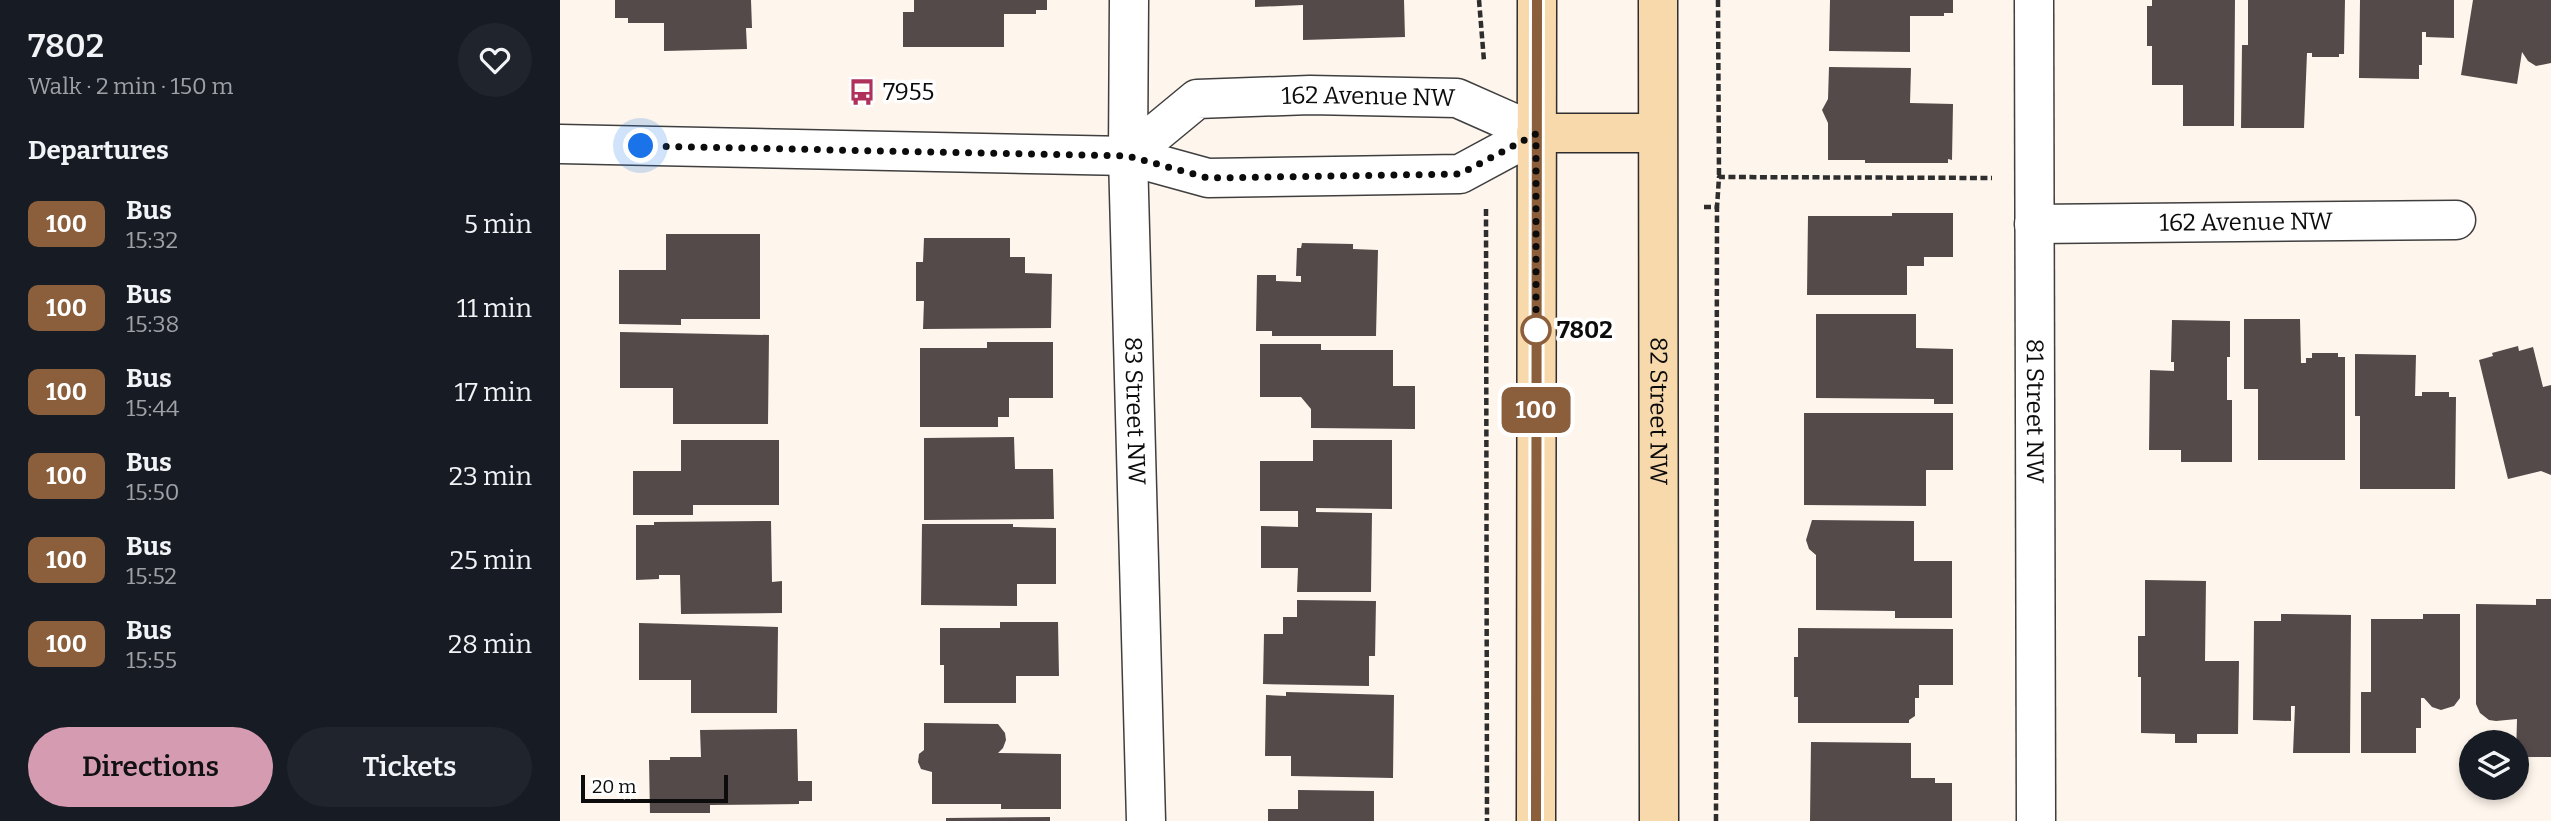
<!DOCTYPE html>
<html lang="en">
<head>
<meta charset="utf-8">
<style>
	:root { --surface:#171b24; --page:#20242c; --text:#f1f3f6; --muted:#9ea1a6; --accent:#d49bb1 }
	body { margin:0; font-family:Bitter,serif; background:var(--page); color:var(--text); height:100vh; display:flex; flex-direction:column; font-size:26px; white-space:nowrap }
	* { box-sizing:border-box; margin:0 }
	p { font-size:23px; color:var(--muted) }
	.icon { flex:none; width:38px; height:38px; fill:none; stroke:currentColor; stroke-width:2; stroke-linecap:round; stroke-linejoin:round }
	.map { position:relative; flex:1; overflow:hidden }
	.side { display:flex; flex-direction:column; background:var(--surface); width:560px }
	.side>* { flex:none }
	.badge { padding:0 14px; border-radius:10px; font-size:24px; line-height:46px }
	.buttons { position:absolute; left:1899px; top:730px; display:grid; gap:14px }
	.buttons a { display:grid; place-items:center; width:70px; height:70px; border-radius:50%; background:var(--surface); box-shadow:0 4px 10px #0003; font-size:35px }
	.scale { position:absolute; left:21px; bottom:18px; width:147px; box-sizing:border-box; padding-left:7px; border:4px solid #0c0c0c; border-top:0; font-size:19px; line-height:24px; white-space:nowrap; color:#0c0c0c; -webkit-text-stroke:5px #fff; paint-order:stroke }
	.you { position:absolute; width:35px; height:35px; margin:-18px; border:5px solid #fff; border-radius:50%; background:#1a73e8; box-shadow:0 0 0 10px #1a73e833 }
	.map>.badge { position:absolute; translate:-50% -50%; box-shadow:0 0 0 4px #fff }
	h2 { padding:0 28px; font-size:26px; line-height:63px }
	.round { display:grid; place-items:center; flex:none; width:74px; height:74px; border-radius:37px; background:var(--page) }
	.overview { display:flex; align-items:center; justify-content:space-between; height:119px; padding:0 28px }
	h1 { font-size:33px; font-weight:600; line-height:52px }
	.cta { display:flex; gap:14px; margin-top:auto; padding:14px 28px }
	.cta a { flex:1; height:80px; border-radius:42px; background:var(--accent); color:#111; font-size:28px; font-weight:600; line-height:80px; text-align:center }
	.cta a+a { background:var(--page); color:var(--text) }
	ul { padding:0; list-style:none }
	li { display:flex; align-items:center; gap:21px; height:84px; padding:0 28px }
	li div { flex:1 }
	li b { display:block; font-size:26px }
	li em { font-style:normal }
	li .badge { min-width:77px; font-weight:700; text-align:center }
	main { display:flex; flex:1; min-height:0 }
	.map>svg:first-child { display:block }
</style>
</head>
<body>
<main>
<section class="side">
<div class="overview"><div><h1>7802</h1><p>Walk · 2 min · 150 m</p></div><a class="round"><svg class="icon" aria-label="heart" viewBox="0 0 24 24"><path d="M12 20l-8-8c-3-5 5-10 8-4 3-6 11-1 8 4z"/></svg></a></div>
<h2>Departures</h2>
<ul>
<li><span class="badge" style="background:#8b5e3c;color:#fff">100</span><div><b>Bus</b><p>15:32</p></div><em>5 min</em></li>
<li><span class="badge" style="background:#8b5e3c;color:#fff">100</span><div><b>Bus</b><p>15:38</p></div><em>11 min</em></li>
<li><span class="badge" style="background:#8b5e3c;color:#fff">100</span><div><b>Bus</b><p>15:44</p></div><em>17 min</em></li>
<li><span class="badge" style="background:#8b5e3c;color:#fff">100</span><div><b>Bus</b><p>15:50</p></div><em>23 min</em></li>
<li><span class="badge" style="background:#8b5e3c;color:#fff">100</span><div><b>Bus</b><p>15:52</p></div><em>25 min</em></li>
<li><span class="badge" style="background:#8b5e3c;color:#fff">100</span><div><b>Bus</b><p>15:55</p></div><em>28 min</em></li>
</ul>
<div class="cta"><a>Directions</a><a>Tickets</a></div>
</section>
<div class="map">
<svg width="1991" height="821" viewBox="0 0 1991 821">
	<rect width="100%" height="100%" fill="#fef5ec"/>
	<!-- building -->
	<g fill="#544a49">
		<polygon points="55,0 191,0 192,28 186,28 187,49 104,51 104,23 68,23 68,18 55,18"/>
		<polygon points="354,0 487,0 487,10 476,10 476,14 444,14 444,47 343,47 343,12 354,12"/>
		<polygon points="695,0 844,0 845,37 743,40 743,5 695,7"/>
		<polygon points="1270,0 1393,0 1393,13 1384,13 1384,16 1350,16 1350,52 1269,51"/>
		<polygon points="1592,0 1675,0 1674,126 1623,126 1623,85 1592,85 1592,46 1587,46 1587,6 1592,6"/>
		<polygon points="1688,0 1785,0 1784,54 1779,54 1779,57 1752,57 1752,53 1747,53 1744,128 1681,128 1682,45 1688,45"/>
		<polygon points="1800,0 1894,0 1894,38 1866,37 1866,32 1862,32 1862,65 1859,65 1859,79 1799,78"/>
		<polygon points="1913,0 1991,0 1991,63 1976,66 1968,61 1962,52 1957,84 1901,75"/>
		<polygon points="1269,67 1351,68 1350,103 1393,104 1392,160 1388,159 1388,163 1305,163 1305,160 1268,160 1268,123 1262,110 1268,99"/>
		<polygon points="1332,213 1393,213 1393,257 1364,257 1364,266 1347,266 1347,295 1247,295 1248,216 1332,216"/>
		<polygon points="106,234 200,234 200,319 121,319 121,325 59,324 59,270 106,270"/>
		<polygon points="364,238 450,238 450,257 465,257 465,273 492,274 491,328 363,329 364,301 356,301 356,262 363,262"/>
		<polygon points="742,243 793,244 793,249 818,250 816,336 712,336 712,331 696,331 697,275 716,275 716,281 741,282 741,276 736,276 737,248 741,248"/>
		<polygon points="1256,314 1356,314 1356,348 1393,349 1393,404 1374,404 1374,399 1256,398"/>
		<polygon points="1684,319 1740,319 1741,363 1746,363 1746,358 1752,358 1752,353 1778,353 1778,357 1785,357 1785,460 1698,460 1698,389 1684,389"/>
		<polygon points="1612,320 1670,321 1670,357 1667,357 1667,400 1672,400 1672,462 1621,462 1621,450 1589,450 1590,370 1614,371 1614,362 1611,362"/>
		<polygon points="60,332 209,335 208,424 113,424 113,388 60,388"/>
		<polygon points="427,342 493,342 493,398 449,398 449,417 438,417 438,427 360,427 360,348 427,348"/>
		<polygon points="700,344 761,344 761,350 833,350 833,386 855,386 855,429 751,428 751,409 741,397 700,397"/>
		<polygon points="1958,346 1959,351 1973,347 1983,387 1991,385 1991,475 1981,471 1948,479 1919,360 1933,356 1932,353"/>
		<polygon points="1795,354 1856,355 1855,396 1862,396 1862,392 1889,392 1889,397 1896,397 1895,489 1800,489 1800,416 1795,416"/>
		<polygon points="1244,413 1393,413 1393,470 1366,470 1366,506 1244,505"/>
		<polygon points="454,437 455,469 493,469 494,519 364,520 364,438"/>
		<polygon points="121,440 219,440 219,505 133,505 133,515 73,515 73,471 121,471"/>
		<polygon points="753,440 832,440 832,509 756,508 756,512 812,513 811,592 737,592 738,568 701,568 701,526 738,527 738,511 700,511 700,461 753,461"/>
		<polygon points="1252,520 1354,521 1354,561 1392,561 1392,618 1335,618 1335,611 1256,610 1256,555 1249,549 1246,540"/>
		<polygon points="211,521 212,582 222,581 222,613 121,614 120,575 99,575 99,579 76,580 76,525 94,525 94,522"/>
		<polygon points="362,524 453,524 453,527 496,528 496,584 457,584 457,606 361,605"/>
		<polygon points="1585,580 1646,581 1645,661 1679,661 1678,734 1637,734 1637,743 1615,743 1615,734 1581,733 1581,677 1578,677 1578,636 1585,636"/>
		<polygon points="1976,599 1991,599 1991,757 1956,757 1957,719 1936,721 1929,720 1920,713 1916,704 1916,604 1976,605"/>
		<polygon points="737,600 816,601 815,656 809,656 809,686 703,684 704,634 723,634 723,617 737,617"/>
		<polygon points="1721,614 1791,615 1790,753 1733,753 1735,706 1731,706 1731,721 1693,720 1694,621 1721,621"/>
		<polygon points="1863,614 1900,614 1900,698 1894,706 1881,710 1872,707 1864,698 1861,698 1861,728 1856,728 1856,753 1801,753 1801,692 1811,692 1811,619 1863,619"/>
		<polygon points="440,622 498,622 499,676 456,676 456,703 384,703 384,665 380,665 380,628 440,628"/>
		<polygon points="79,623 218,627 217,713 131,713 131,680 79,680"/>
		<polygon points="1238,628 1393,629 1393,685 1359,685 1359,698 1355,698 1355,716 1349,720 1349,723 1238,723 1238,697 1234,697 1234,657 1238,657"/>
		<polygon points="726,692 834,695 833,778 731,776 731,756 705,756 706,695 726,696"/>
		<polygon points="364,723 438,724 445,733 446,740 443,748 438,753 501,754 501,809 441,809 441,804 372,804 372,772 361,769 358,762 359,754 364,750"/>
		<polygon points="237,729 238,781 252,781 252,801 239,801 239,804 150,805 150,813 90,813 89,760 110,760 110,757 141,757 140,730"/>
		<polygon points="1251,742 1351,743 1351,778 1375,778 1375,783 1392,783 1392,821 1250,821"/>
		<polygon points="738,790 814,791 814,821 708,821 708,809 738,809"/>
		<polygon points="490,817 490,821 386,821 386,818"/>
	</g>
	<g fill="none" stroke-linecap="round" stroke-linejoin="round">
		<defs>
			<g id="street">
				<path id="s1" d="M569,0l-1,156 18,665"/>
				<path id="s2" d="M1474,0l2,821"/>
				<polyline points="0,144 568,156 648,178 900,174 976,133"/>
				<path id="s3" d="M568,156l69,-57 113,-4 147,3 79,35"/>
				<path id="s4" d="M1474,224l422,-4"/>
			</g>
			<g id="secondary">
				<path id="s5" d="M1098,0l1,821"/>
				<polyline points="976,133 1097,133"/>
				<polyline points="976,821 977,0"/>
			</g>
		</defs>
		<!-- street casing -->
		<use href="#street" stroke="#3f3f3f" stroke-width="41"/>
		<!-- secondary casing -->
		<use href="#secondary" stroke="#2e2e2e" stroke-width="41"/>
		<!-- path -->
		<g stroke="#2e2e2e" stroke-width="4.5" stroke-dasharray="7 3.5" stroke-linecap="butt">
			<polyline points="919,0 924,61"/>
			<polyline points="1158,0 1159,177"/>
			<polyline points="1144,207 1157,207 1159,177 1432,178"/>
			<polyline points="926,209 927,821"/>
			<polyline points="1156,821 1157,207"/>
		</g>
		<!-- street -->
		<use href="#street" stroke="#fff" stroke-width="38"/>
		<!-- secondary -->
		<use href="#secondary" stroke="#f8d9ac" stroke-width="38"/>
	</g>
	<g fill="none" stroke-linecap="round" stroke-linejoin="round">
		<defs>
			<polyline id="line" points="976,821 977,0"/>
		</defs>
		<!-- line casing -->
		<use href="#line" stroke="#fff" stroke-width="16"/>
		<!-- line -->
		<use href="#line" stroke="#8b5e3c" stroke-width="10"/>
		<!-- walk -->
		<polyline stroke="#0c0c0c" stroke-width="7" stroke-dasharray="0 12.6" points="81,146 568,156 648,178 900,174 976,134 976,330"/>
	</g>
	<!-- icons -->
	<defs>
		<symbol id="bus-bare" viewBox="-9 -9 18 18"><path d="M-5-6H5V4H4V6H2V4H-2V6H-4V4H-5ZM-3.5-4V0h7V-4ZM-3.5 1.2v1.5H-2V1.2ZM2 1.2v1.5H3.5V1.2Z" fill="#b0305c" stroke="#fff" stroke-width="2.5" paint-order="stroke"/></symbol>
	</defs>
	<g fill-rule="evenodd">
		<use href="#bus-bare" x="283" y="73" width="38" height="38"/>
	</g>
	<!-- markers -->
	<circle fill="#fff" stroke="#8b5e3c" stroke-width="3.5" cx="976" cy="330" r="14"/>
	<g text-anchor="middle" stroke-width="7" stroke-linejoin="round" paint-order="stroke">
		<!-- poi labels -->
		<g font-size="24" fill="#0c0c0c" stroke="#fff" text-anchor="start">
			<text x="323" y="100">7955</text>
		</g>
		<!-- street labels -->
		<g font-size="24" fill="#0c0c0c" stroke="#fff">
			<text dy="8" stroke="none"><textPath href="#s3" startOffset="261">162 Avenue NW</textPath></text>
			<text dy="8" stroke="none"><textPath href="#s4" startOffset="212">162 Avenue NW</textPath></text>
			<text dy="8" stroke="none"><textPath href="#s5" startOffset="411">82 Street NW</textPath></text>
			<text dy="8" stroke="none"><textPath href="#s1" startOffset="411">83 Street NW</textPath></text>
			<text dy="8" stroke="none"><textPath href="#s2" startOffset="411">81 Street NW</textPath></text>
		</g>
		<!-- stop labels -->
		<g font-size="24" font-weight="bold" fill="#0c0c0c" stroke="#fff" text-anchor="start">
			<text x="997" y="338">7802</text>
		</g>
	</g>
</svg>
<div class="buttons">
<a><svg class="icon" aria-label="layers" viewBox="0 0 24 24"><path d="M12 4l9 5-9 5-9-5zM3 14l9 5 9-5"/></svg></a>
</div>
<div class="scale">20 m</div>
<div class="you" style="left:81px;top:146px"></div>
<b class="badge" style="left:976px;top:410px;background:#8b5e3c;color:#fff">100</b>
</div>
</main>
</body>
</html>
